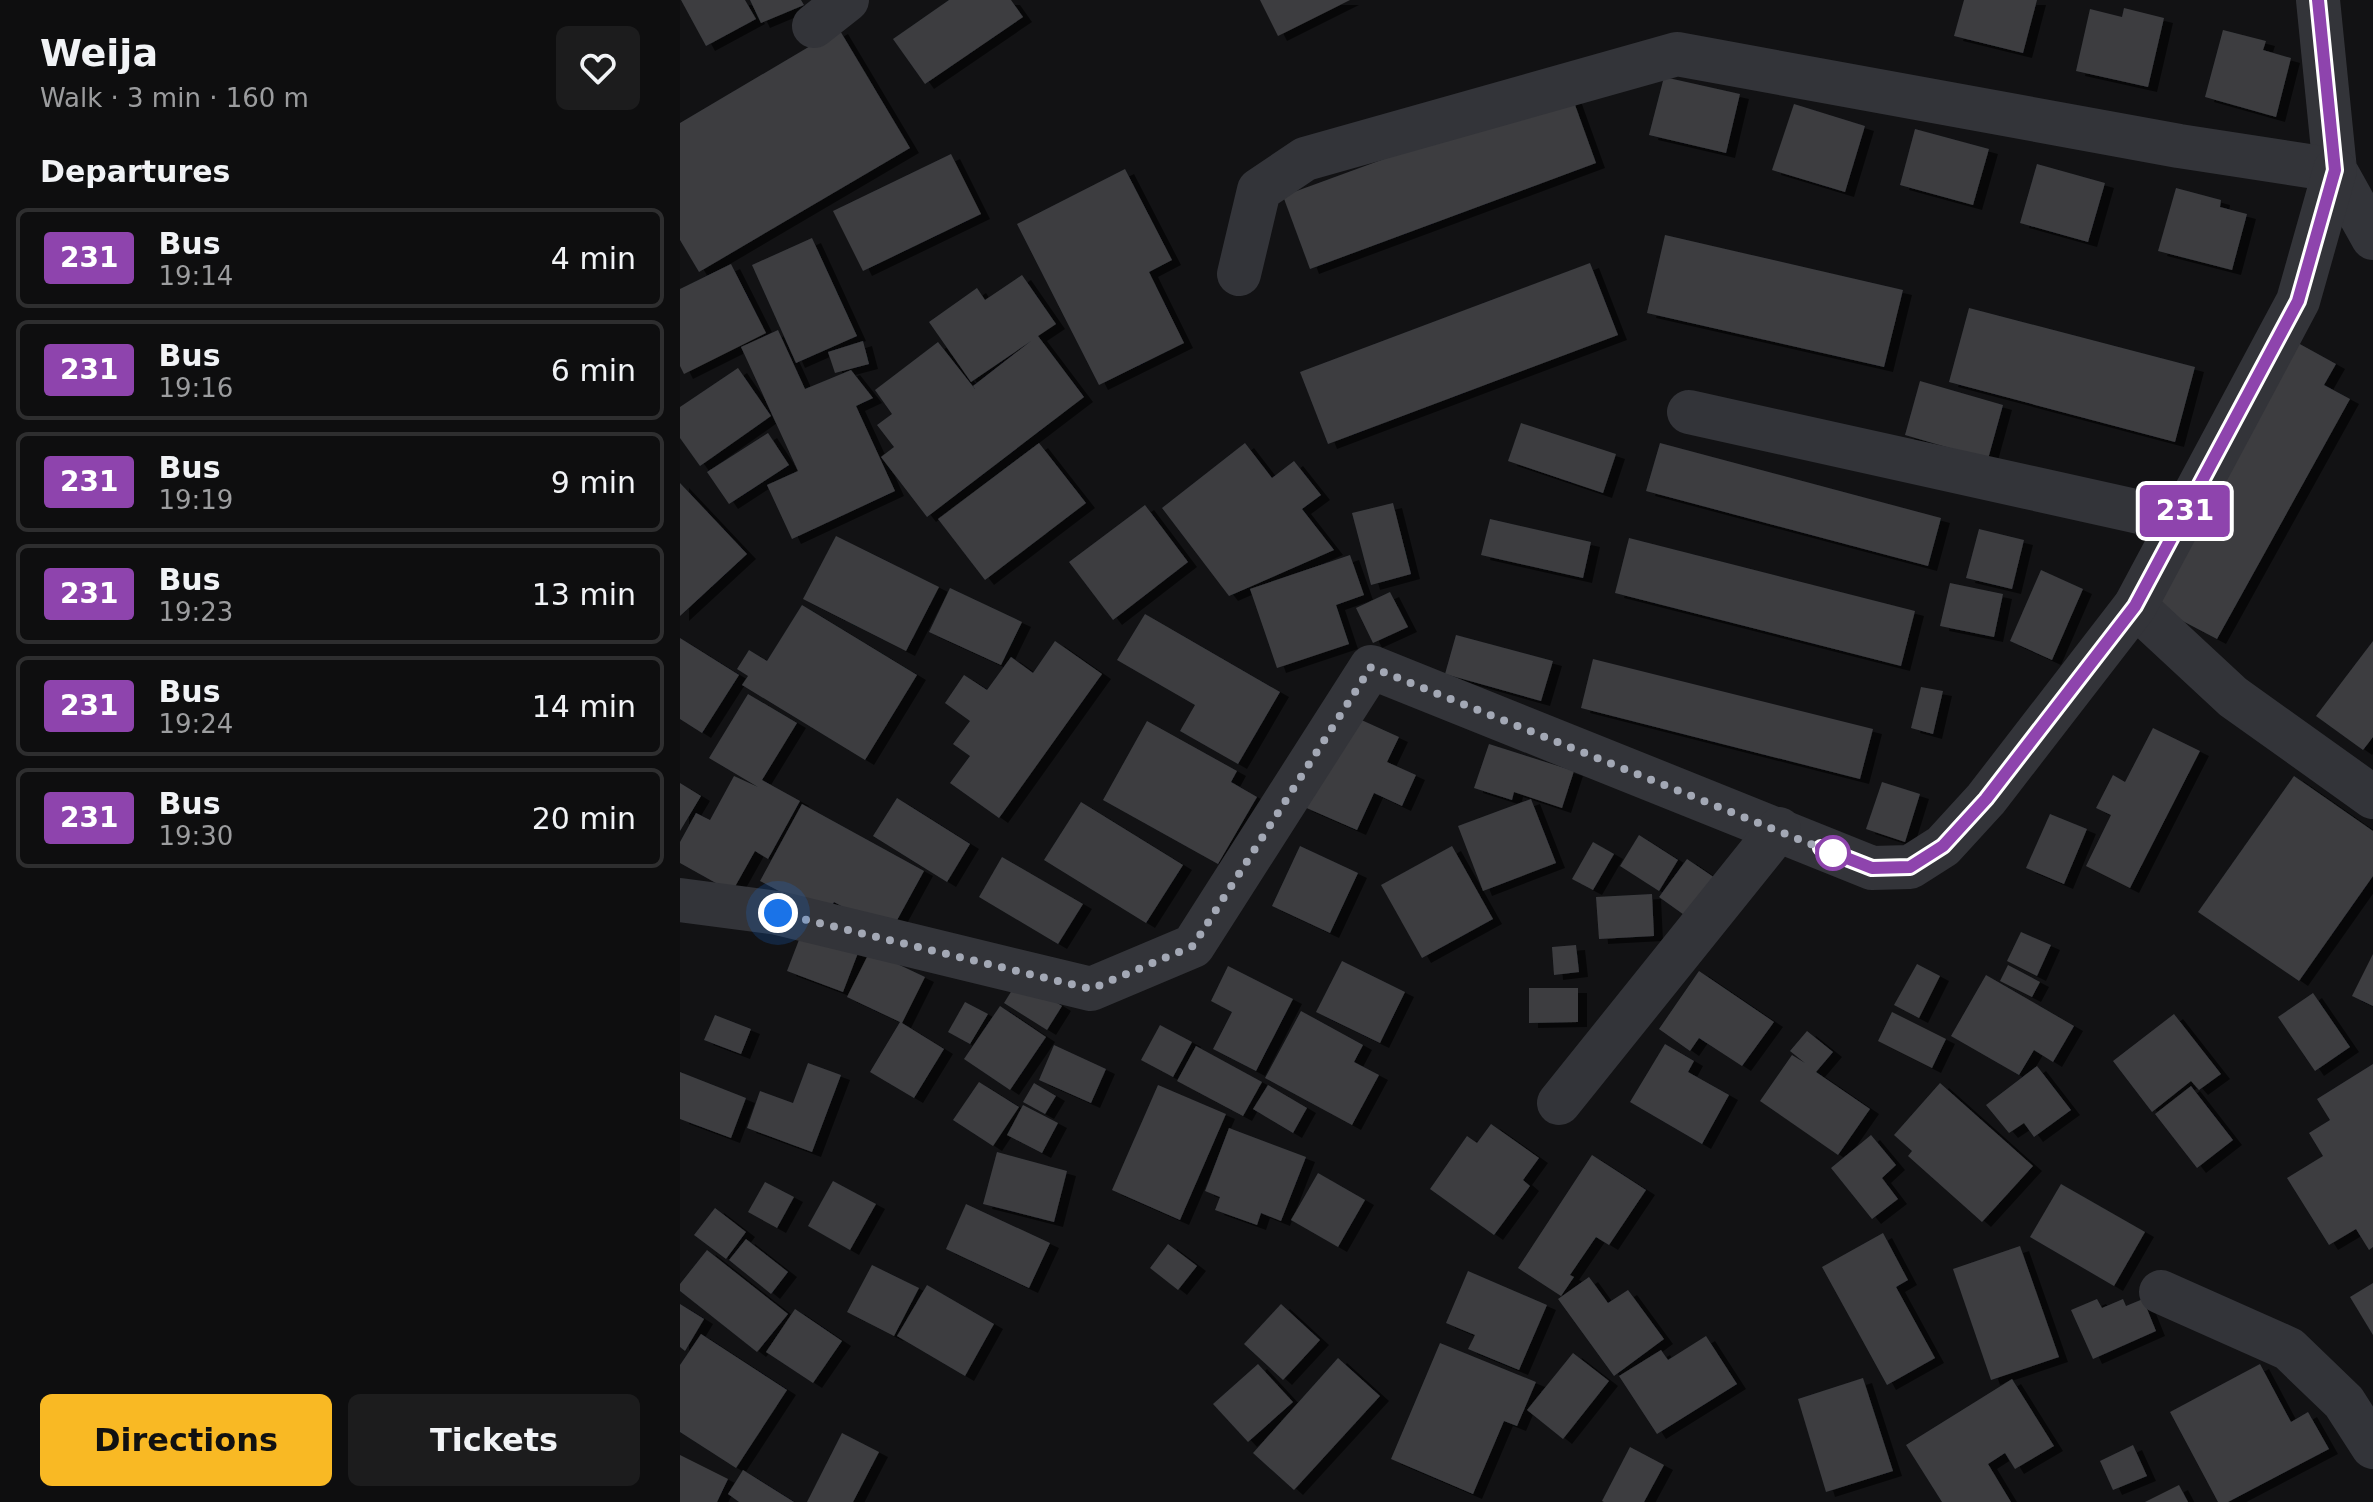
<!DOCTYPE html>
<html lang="en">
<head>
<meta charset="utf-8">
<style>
	:root { --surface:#0e0e0f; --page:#1c1c1d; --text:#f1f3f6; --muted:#9b9c9e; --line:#2e2e2f; --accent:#f9b924 }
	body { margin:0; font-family:"DejaVu Sans",sans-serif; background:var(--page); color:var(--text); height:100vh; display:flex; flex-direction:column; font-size:30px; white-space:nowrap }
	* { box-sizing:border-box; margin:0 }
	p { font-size:26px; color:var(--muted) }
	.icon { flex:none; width:44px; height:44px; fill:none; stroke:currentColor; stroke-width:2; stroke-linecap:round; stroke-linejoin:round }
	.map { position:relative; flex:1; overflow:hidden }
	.side { display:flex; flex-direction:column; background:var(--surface); width:680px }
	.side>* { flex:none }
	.badge { padding:0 16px; border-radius:6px; font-size:28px; line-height:52px }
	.you { position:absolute; width:40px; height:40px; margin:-20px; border:6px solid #fff; border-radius:50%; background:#1a73e8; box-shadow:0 0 0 12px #1a73e833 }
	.map>.badge { position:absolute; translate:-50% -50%; box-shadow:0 0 0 4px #fff }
	h2 { padding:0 40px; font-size:30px; line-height:72px }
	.round { display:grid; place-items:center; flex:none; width:84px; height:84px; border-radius:12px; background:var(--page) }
	.head { display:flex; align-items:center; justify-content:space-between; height:136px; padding:0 40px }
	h1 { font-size:38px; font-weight:700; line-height:60px }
	.button { display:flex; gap:16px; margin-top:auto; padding:16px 40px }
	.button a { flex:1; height:92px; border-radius:12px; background:var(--accent); color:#111; font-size:32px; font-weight:700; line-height:92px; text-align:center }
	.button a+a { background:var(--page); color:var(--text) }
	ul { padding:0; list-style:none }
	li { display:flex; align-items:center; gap:24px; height:100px; margin:0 16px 12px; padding:0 24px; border:4px solid var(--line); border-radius:12px }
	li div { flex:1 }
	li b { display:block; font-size:30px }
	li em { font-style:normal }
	li .badge { min-width:88px; font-weight:700; text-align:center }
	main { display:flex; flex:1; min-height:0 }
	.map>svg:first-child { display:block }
</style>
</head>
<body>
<main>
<section class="side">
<div class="head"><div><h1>Weija</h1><p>Walk · 3 min · 160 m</p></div><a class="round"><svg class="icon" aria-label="heart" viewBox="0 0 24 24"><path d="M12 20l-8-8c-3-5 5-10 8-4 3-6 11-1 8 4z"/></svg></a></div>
<h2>Departures</h2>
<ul>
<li><span class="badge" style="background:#8e44ad;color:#fff">231</span><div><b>Bus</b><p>19:14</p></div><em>4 min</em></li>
<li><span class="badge" style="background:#8e44ad;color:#fff">231</span><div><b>Bus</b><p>19:16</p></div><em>6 min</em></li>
<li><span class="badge" style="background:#8e44ad;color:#fff">231</span><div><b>Bus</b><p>19:19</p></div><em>9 min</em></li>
<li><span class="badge" style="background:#8e44ad;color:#fff">231</span><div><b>Bus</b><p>19:23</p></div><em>13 min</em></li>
<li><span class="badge" style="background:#8e44ad;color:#fff">231</span><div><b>Bus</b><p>19:24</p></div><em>14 min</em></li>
<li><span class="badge" style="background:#8e44ad;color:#fff">231</span><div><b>Bus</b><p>19:30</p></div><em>20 min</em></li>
</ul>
<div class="button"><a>Directions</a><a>Tickets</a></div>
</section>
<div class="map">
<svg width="1693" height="1502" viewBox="0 0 1693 1502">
	<defs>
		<filter id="shadow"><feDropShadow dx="9" dy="5" stdDeviation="0" flood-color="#0009"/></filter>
	</defs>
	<rect width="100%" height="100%" fill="#121214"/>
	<!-- building -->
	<g fill="#3c3d41" filter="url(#shadow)">
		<polygon points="1,0 65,0 76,19 26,46"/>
		<polygon points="70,0 121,0 124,5 81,23"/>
		<polygon points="269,0 331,0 343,17 245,84 213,39"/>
		<polygon points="580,0 670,0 598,36"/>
		<polygon points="1284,0 1357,0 1343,53 1274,36"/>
		<polygon points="1444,8 1484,18 1468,87 1396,71 1410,9 1442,17"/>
		<polygon points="159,29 230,148 19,272 0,240 0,123"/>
		<polygon points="1543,30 1586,41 1583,50 1611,58 1596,117 1525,97"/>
		<polygon points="984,77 1060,94 1046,153 969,135"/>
		<polygon points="890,91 916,163 630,269 603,196"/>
		<polygon points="1114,104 1185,126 1165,192 1092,170"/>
		<polygon points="1235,129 1309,149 1293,205 1220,185"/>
		<polygon points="271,154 301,214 183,271 153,211"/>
		<polygon points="1357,164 1425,183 1408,242 1340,223"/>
		<polygon points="445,169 492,260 469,272 504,343 419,385 337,224"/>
		<polygon points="1496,188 1541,200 1540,207 1567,214 1552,270 1478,251"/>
		<polygon points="985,235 1223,290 1204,367 967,313"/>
		<polygon points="132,238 177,336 116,363 72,265"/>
		<polygon points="910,263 938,335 648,444 620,372"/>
		<polygon points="51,264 86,333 4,374 0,366 0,289"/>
		<polygon points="342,275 376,324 358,336 404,397 247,517 201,457 214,447 197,425 212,414 195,390 258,342 295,389 293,386 351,341 291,382 249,322 297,288 305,300"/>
		<polygon points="1289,308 1515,367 1495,442 1269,382"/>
		<polygon points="98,330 125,389 171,370 193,398 176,406 215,491 112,539 87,485 118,471 61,347"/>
		<polygon points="183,341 189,364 155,373 148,352"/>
		<polygon points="1618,343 1656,364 1644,385 1670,399 1537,639 1474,606"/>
		<polygon points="58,368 91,416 20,466 0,438 0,407"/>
		<polygon points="1240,381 1323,405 1308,459 1225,435"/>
		<polygon points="841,423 936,454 923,493 828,461"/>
		<polygon points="88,433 109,465 49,504 27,472"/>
		<polygon points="359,443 406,503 305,580 258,519"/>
		<polygon points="565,443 592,478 614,461 641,495 622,509 654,550 549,596 482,508"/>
		<polygon points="980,443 1261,518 1248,566 966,491"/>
		<polygon points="0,483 67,554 0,616"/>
		<polygon points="713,503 731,574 691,585 672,513"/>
		<polygon points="465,505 508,562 433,620 389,562"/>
		<polygon points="810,519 911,542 903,578 801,555"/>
		<polygon points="1299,529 1344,540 1332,589 1286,578"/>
		<polygon points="156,536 259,587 226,651 123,599"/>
		<polygon points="949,538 1235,611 1221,666 935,593"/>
		<polygon points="670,555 684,595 656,605 669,644 597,668 570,589"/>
		<polygon points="1361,570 1403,589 1372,660 1330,641"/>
		<polygon points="1270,583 1323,594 1314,637 1260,626"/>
		<polygon points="270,588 342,622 321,665 249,632"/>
		<polygon points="710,592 728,627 693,643 676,608"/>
		<polygon points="122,605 237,675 185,760 62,685 68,676 57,669 69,650 87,661"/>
		<polygon points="465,614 600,692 558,764 500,731 515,705 437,660"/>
		<polygon points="776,635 873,661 861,701 765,674"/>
		<polygon points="0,638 59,675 22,733 0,719"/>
		<polygon points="375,641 422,674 319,818 270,783 290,756 273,744 290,721 265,703 284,675 307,690 331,657 353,673"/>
		<polygon points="1693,641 1693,737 1683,750 1636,716"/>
		<polygon points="913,659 1193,729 1180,779 901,708"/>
		<polygon points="1241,687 1263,691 1253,734 1231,728"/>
		<polygon points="68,694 117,723 82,780 120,801 88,859 75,851 52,892 0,863 0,842 16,813 30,820 54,776 78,787 29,758"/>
		<polygon points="666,713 719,737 707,762 736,775 722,806 694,793 677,830 622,806"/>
		<polygon points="467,721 557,771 551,782 577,797 538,864 423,800"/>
		<polygon points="1473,728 1520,751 1450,888 1406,866 1431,815 1416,808 1433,775 1445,782"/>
		<polygon points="809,744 894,771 882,808 834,792 832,800 794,788"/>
		<polygon points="1614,776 1693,831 1693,876 1619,981 1518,912"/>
		<polygon points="1202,782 1240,794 1225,842 1186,829"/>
		<polygon points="0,783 21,796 0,831"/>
		<polygon points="217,798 290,844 267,882 193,836"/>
		<polygon points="851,799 876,863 803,891 778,826"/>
		<polygon points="401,802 503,865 466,923 364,860"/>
		<polygon points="122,804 244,871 210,933 154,902 146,916 80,881"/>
		<polygon points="1370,814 1407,829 1384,884 1346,868"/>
		<polygon points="959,835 998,860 979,891 940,866"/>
		<polygon points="913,842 934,854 913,890 892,879"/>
		<polygon points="620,846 678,873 650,933 592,906"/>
		<polygon points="772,846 813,919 742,958 701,885"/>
		<polygon points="322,857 403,904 378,944 299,897"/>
		<polygon points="1007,859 1035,878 1007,917 979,897"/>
		<polygon points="972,894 974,936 919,939 916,897"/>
		<polygon points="122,932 178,953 163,992 107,971"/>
		<polygon points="1341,932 1371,945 1357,976 1327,961"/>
		<polygon points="896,945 899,972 874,975 872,947"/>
		<polygon points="190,951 245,977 222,1023 264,1049 234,1098 190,1072 220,1022 167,997"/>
		<polygon points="1693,954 1693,1006 1672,996"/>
		<polygon points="662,961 725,992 700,1043 636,1012"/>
		<polygon points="1237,964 1260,976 1239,1018 1214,1005"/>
		<polygon points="1328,965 1360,982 1352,997 1320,981"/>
		<polygon points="548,966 613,999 576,1071 533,1049 552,1012 531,1001"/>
		<polygon points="1019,971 1094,1022 1062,1066 1019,1038 1010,1051 979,1029"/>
		<polygon points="1306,975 1394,1026 1373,1062 1354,1050 1339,1075 1271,1036"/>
		<polygon points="339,979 382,1006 367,1030 324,1003"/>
		<polygon points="849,988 898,988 898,1022 849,1023"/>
		<polygon points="1633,993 1670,1047 1635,1071 1598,1017"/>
		<polygon points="285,1002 308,1014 290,1044 268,1032"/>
		<polygon points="320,1006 366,1037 330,1090 284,1059"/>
		<polygon points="621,1011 683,1045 674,1062 699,1075 672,1125 585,1078"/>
		<polygon points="1212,1012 1266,1039 1252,1068 1198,1041"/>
		<polygon points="1494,1014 1541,1074 1519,1090 1511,1081 1472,1112 1433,1061"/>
		<polygon points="35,1015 71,1029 61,1054 24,1040"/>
		<polygon points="480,1025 512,1042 493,1077 461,1060"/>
		<polygon points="1127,1031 1153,1052 1136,1072 1190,1109 1158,1155 1080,1101 1112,1055 1125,1063 1110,1051"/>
		<polygon points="985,1044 1014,1061 1008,1072 1049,1095 1022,1144 950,1102"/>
		<polygon points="374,1045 426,1069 411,1103 359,1080"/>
		<polygon points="516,1046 582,1082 563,1116 497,1081"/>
		<polygon points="128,1063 161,1075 132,1152 67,1128 80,1091 113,1103"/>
		<polygon points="1693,1064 1693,1247 1689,1250 1676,1229 1649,1245 1607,1178 1643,1156 1629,1133 1650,1120 1637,1099"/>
		<polygon points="1357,1066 1391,1110 1354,1137 1344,1123 1329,1133 1306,1105"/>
		<polygon points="0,1072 66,1098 51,1138 0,1119"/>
		<polygon points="299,1082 339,1107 313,1146 273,1120"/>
		<polygon points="354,1083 376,1096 365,1114 343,1102"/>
		<polygon points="1260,1083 1353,1166 1302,1222 1228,1156 1232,1151 1214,1135"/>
		<polygon points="478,1085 546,1114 500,1220 432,1190"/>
		<polygon points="588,1085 627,1108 613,1133 573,1109"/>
		<polygon points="1511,1086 1553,1140 1517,1168 1475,1114"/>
		<polygon points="343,1105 378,1123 362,1153 327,1135"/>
		<polygon points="811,1124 859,1158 843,1180 850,1186 814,1235 750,1189 787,1136 797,1143"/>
		<polygon points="549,1128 626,1157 601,1221 581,1213 577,1225 535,1210 540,1197 525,1191"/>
		<polygon points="1191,1135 1216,1165 1202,1178 1218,1199 1192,1219 1151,1168"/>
		<polygon points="317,1152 387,1171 374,1222 303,1204"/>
		<polygon points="912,1155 966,1190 929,1245 916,1237 890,1275 894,1277 881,1296 838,1268"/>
		<polygon points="638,1173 685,1200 658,1247 611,1220"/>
		<polygon points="153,1181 196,1204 170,1250 128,1226"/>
		<polygon points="85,1182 114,1197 97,1228 68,1212"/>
		<polygon points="1381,1184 1465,1232 1434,1286 1350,1237"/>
		<polygon points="286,1204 370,1243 349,1288 266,1249"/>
		<polygon points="35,1208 66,1232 46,1259 14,1235"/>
		<polygon points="1203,1233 1228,1280 1216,1287 1255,1358 1207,1385 1142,1267"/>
		<polygon points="66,1239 108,1272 91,1294 49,1260"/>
		<polygon points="488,1244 517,1266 498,1290 470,1268"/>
		<polygon points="1340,1246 1379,1357 1311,1380 1273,1269"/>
		<polygon points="27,1250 108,1314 77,1352 0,1291 0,1284"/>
		<polygon points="192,1265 239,1288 214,1336 167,1312"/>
		<polygon points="788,1271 867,1305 839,1370 788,1349 795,1335 766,1323"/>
		<polygon points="909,1277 928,1303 948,1290 984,1339 934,1376 878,1299"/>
		<polygon points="1693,1283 1693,1335 1670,1297"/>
		<polygon points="247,1285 314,1324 285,1376 217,1336"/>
		<polygon points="1417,1299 1422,1308 1443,1299 1446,1306 1463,1299 1476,1331 1413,1359 1391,1310"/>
		<polygon points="0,1304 24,1319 5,1351 0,1347"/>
		<polygon points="601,1304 640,1340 603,1380 564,1344"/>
		<polygon points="115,1309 162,1341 133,1383 86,1352"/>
		<polygon points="21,1334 107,1390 56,1468 0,1432 0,1365"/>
		<polygon points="1026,1336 1057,1384 977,1434 939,1376 981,1350 988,1360"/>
		<polygon points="760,1343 856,1382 837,1426 824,1421 793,1494 711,1459"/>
		<polygon points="893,1353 929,1381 883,1439 847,1410"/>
		<polygon points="658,1358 700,1396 614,1490 573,1453"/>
		<polygon points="578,1364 613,1402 568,1442 533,1404"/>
		<polygon points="1580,1364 1611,1422 1628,1412 1649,1449 1548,1502 1538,1502 1490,1412"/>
		<polygon points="1183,1378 1213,1471 1146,1492 1118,1399"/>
		<polygon points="1332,1379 1374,1446 1335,1469 1325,1453 1308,1464 1331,1502 1262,1502 1226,1445"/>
		<polygon points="162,1433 199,1452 173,1502 127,1502"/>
		<polygon points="1453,1445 1467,1476 1433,1490 1420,1461"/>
		<polygon points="950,1447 984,1465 964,1502 924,1502 922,1501"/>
		<polygon points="0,1455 48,1479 37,1502 0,1502"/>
		<polygon points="63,1470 114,1502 59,1502 48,1494"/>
		<polygon points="1499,1485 1508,1502 1465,1502"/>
	</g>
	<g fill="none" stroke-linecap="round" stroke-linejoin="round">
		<!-- minor -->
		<g stroke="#333439" stroke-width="44">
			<polyline points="1638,0 1655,170 1693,238"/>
			<polyline points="134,26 167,0"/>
			<polyline points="559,274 579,190 625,159 997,54 1499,146 1655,170"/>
			<polyline points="1009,412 1500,521"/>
			<polyline points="1455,606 1553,697 1693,797"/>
			<polyline points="0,900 98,913 411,989 513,946 691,667 1192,868 1230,867 1263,846 1306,799 1455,606 1618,301 1655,170"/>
			<polyline points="879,1103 1099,829"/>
			<polyline points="1481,1292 1609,1349 1664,1402 1693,1447"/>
		</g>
	</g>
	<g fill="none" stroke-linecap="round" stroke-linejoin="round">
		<defs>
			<polyline id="line" points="1141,848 1192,868 1230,867 1263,846 1306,799 1455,606 1618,301 1655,170 1638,0"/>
		</defs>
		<!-- line casing -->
		<use href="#line" stroke="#fff" stroke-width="18"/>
		<!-- line -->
		<use href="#line" stroke="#8e44ad" stroke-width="12"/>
		<!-- walk -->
		<polyline stroke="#a3a8b5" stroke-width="8" stroke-dasharray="0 14.4" points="98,913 411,989 513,946 691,667 1153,853"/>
	</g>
	<!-- markers -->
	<circle fill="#fff" stroke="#8e44ad" stroke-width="4" cx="1153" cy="853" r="16"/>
</svg>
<div class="you" style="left:98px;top:913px"></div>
<b class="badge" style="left:1505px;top:511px;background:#8e44ad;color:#fff">231</b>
</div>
</main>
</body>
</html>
